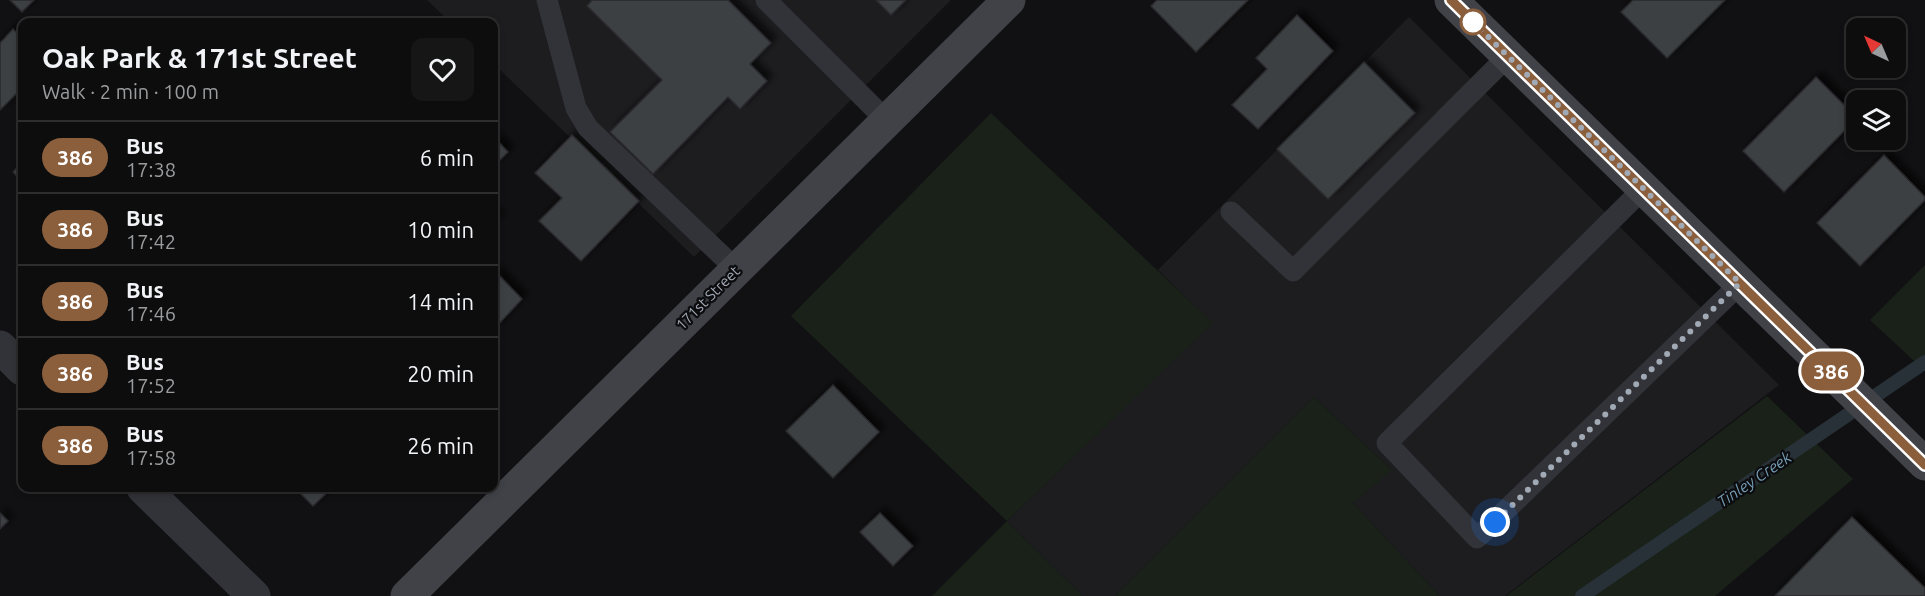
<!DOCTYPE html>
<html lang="en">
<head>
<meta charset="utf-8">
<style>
	:root { --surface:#0d0d0e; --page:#161617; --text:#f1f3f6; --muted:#9a9c9e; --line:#2d2d2e }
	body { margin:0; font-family:Ubuntu,sans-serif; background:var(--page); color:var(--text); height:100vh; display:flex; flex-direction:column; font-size:22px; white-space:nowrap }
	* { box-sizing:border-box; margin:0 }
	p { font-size:20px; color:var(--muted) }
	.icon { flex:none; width:33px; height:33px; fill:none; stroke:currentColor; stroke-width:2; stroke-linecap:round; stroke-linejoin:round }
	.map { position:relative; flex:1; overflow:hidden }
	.drawer { position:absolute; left:18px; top:18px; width:480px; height:474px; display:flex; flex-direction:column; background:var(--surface); border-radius:12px; box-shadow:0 3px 9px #0003,0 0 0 2px var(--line) }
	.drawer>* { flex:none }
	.badge { padding:0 12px; border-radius:20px; font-size:21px; line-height:39px }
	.needle { width:39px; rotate:316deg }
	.tools { position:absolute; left:1846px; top:18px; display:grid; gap:12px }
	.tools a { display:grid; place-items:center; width:60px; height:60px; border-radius:12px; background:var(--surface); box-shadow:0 3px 9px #0003,0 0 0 2px var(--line); font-size:30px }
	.you { position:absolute; width:30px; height:30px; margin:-15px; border:4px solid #fff; border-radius:50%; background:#1a73e8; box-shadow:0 0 0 9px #1a73e833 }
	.map>.badge { position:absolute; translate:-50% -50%; box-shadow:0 0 0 3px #fff }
	.round { display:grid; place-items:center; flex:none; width:63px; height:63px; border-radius:12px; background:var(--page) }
	.overview { display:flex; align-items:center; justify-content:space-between; height:102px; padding:0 24px }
	h1 { font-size:28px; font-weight:700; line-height:45px }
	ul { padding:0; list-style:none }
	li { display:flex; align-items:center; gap:18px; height:72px; padding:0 24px; border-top:2px solid var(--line) }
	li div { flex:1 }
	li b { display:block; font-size:22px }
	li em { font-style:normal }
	li .badge { min-width:66px; font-weight:700; text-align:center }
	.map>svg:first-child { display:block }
</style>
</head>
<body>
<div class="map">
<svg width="1925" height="596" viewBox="0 0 1925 596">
	<defs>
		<filter id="shadow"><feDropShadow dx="5.5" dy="-5.5" stdDeviation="3" flood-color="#0009"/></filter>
	</defs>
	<rect width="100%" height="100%" fill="#111113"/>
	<!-- built -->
	<g fill="#1d1d20">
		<polygon points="427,0 951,0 694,257 494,64 494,22 450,22"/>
		<polygon points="1409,17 1779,385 1505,596 1440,596 1353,503 1391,469 1314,397 1115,596 1083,596 1007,521 1212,323 1158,270"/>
	</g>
	<!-- green -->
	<g fill="#192119">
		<polygon points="991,113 1213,323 1007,521 1083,596 932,596 1007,521 791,316"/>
		<polygon points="1925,265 1925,371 1870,320"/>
		<polygon points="1767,396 1853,479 1715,596 1506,596"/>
		<polygon points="1314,397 1392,470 1353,503 1440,596 1115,596"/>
	</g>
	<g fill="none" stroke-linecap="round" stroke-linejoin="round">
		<!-- stream -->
		<polyline stroke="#273137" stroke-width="14" points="1582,596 1925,362"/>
	</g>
	<!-- building -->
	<g fill="#3d3f43" stroke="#2b2b2f" stroke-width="1.5" filter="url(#shadow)">
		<polygon points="10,0 34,0 22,12"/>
		<polygon points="592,0 728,0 771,43 750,64 767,81 740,109 728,97 653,174 610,132 662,80 587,6"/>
		<polygon points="876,0 906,0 891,15"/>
		<polygon points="1157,0 1248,0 1196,52 1151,6"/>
		<polygon points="1633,0 1725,0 1667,58 1621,12"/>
		<polygon points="1297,15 1333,51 1258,129 1232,105 1267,69 1256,58"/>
		<polygon points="13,29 22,38 22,88 0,110 0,43"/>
		<polygon points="1364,62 1415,113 1328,199 1277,149"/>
		<polygon points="1816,77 1857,118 1784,192 1743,151"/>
		<polygon points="572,135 639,201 581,261 539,221 562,198 535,173"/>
		<polygon points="494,137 508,152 494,166"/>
		<polygon points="1884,155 1925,197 1925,200 1860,266 1817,223"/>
		<polygon points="22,162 22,182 13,172"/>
		<polygon points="494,212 499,218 494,224"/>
		<polygon points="494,270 522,299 494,329"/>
		<polygon points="833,385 879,432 833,478 786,431"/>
		<polygon points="295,488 332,488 313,506"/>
		<polygon points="0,513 8,521 0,529"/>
		<polygon points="880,513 913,546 893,566 860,532"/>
		<polygon points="1852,517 1925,588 1925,596 1775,596"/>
	</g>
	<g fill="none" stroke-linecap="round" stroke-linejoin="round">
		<!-- lane -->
		<g stroke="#323338" stroke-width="21">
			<polyline points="547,0 576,108 588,128 737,270"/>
			<polyline points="766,0 887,121"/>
			<polyline points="1644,188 1387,443 1477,538 1741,283"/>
			<polyline points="1231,212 1293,271 1508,56"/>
		</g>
		<!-- street -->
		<g stroke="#323338" stroke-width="33">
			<polyline points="0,347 22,369"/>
			<polyline points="143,488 254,596"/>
		</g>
		<!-- secondary -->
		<g stroke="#404248" stroke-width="33">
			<polyline points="1451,0 1925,464"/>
			<polyline points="407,596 1009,0"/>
		</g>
	</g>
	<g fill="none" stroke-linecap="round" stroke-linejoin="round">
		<defs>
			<polyline id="line" points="1451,0 1925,465"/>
		</defs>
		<!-- line casing -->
		<use href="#line" stroke="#fff" stroke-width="14"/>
		<!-- line -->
		<use href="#line" stroke="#8b5e3c" stroke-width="9"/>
		<!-- walk -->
		<polyline stroke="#a1a9b5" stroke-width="6" stroke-dasharray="0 10.8" points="1473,22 1740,283 1495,522"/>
	</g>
	<!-- markers -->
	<circle fill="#fff" stroke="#8b5e3c" stroke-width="3" cx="1473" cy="22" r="12"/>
	<g text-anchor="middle" stroke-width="4.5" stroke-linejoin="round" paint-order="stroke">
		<!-- street labels -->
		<g font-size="15" fill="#a1a9b5" stroke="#0c0c0e">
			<text transform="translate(708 298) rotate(-45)" y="5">171st Street</text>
		</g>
		<!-- water labels -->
		<g font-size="16" font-style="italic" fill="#749bb3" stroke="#0c0c0e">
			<text transform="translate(1754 479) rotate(-34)" y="6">Tinley Creek</text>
		</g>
	</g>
</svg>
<div class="tools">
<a><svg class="needle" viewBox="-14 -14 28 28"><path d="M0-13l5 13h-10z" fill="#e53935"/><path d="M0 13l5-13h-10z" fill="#9a9c9e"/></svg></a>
<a><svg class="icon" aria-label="layers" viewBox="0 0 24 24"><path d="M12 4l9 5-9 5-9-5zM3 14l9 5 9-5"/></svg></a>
</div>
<div class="you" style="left:1495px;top:522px"></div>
<b class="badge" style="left:1831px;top:371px;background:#8b5e3c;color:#fff">386</b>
<section class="drawer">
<div class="overview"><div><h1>Oak Park &amp; 171st Street</h1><p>Walk · 2 min · 100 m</p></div><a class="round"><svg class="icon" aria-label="heart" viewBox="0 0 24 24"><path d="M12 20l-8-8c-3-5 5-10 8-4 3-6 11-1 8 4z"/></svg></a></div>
<ul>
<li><span class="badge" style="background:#8b5e3c;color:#fff">386</span><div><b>Bus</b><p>17:38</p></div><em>6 min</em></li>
<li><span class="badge" style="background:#8b5e3c;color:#fff">386</span><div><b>Bus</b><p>17:42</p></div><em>10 min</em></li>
<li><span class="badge" style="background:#8b5e3c;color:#fff">386</span><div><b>Bus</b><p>17:46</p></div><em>14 min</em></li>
<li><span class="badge" style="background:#8b5e3c;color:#fff">386</span><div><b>Bus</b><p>17:52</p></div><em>20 min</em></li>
<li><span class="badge" style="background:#8b5e3c;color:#fff">386</span><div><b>Bus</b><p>17:58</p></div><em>26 min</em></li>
</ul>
</section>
</div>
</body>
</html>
